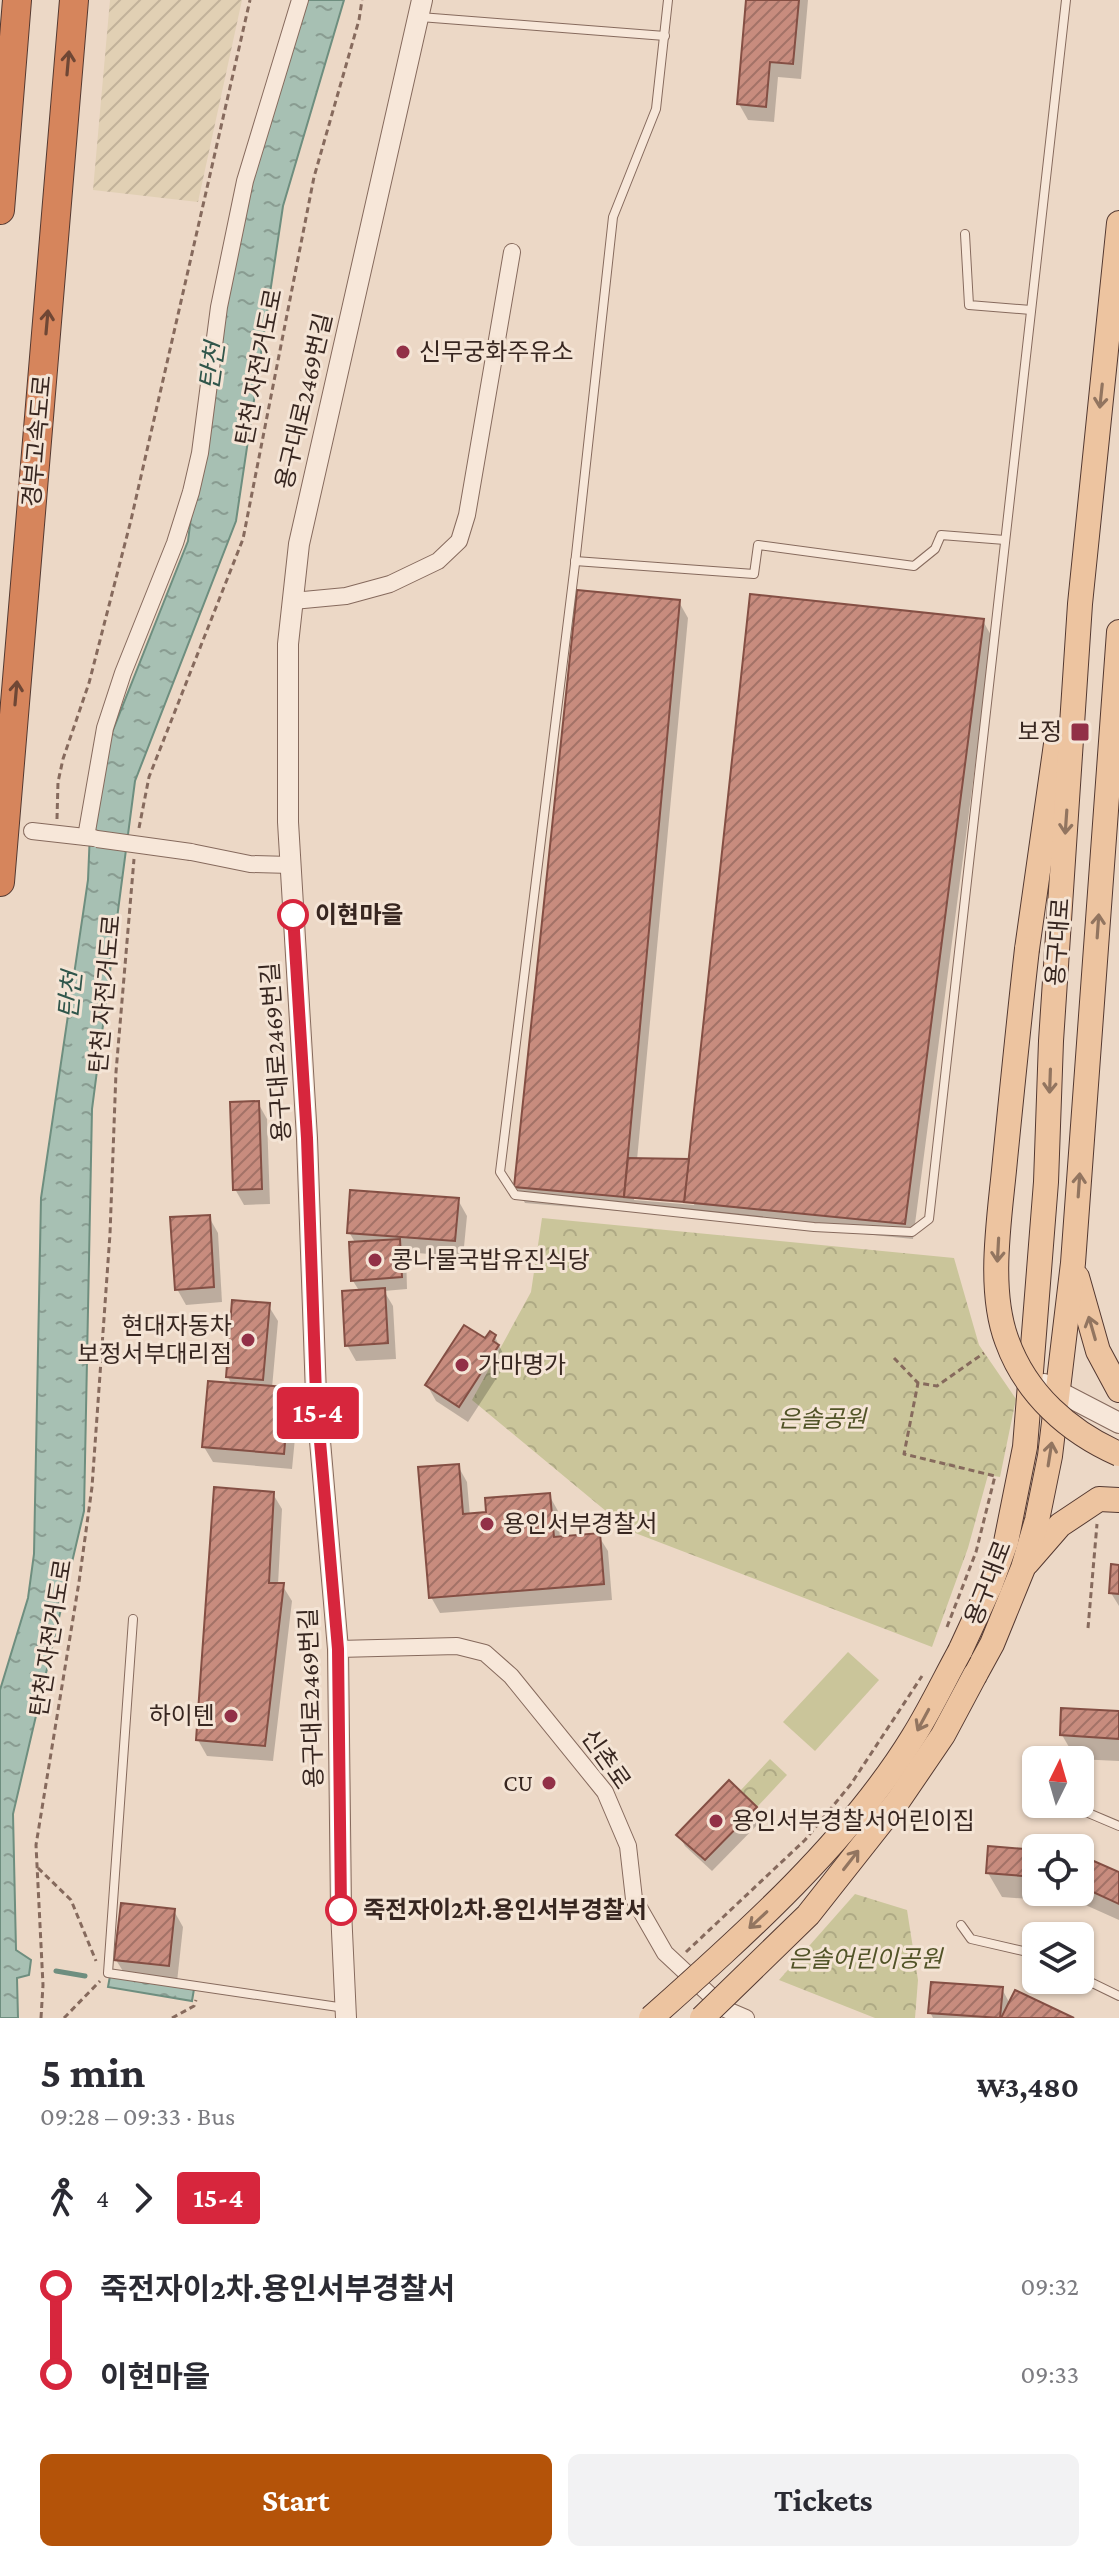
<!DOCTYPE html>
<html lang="en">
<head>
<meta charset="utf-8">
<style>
	:root { --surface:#fff; --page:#f2f2f3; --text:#2b2b33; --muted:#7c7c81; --accent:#b45309 }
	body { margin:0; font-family:"Crimson Pro","Noto Sans KR",serif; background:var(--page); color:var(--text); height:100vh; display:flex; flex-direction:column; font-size:30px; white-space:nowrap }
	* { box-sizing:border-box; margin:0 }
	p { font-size:26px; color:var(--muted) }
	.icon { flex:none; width:44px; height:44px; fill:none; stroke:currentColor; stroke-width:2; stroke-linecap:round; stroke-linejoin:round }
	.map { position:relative; height:2018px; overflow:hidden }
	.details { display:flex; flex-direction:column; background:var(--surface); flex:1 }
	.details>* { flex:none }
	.badge { padding:0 16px; border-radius:6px; font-size:28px; line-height:52px }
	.needle { width:52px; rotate:5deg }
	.buttons { position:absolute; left:1022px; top:1746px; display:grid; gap:16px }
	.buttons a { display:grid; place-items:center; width:72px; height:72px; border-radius:12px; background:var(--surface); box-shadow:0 2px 6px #0004; font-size:40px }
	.map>.badge { position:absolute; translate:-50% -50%; box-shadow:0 0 0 4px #fff }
	.legs { display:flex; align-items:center; gap:12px; height:88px; padding:0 40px; font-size:26px }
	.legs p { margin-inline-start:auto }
	.headline { display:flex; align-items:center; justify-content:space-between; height:136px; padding:0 40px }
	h1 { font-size:44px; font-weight:700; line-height:60px }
	.cta { display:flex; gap:16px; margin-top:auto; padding:16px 40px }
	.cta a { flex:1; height:92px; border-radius:12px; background:var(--accent); color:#fff; font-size:32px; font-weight:700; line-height:92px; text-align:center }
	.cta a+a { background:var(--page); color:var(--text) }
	ul { padding:0 40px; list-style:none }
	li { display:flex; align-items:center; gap:28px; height:88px; font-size:30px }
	li i { display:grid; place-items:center; width:12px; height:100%; margin:0 10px; background:currentColor }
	li i::after { content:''; width:20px; height:20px; margin:-10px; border:6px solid; border-radius:50%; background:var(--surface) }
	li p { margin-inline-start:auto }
	li:first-child i { background:linear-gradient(#0000 50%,currentColor 0) }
	li:last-child i { background:linear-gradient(currentColor 50%,#0000 0) }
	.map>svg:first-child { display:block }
</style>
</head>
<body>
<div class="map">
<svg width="1119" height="2018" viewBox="0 0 1119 2018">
	<defs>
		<pattern id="farmland-furrows" width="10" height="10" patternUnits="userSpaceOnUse" patternTransform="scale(2)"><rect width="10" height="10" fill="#e1d0b4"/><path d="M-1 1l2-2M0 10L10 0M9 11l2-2" fill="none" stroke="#c2b29a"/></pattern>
		<pattern id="park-crowns" width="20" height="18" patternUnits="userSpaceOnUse" patternTransform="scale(2)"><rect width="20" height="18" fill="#cac59a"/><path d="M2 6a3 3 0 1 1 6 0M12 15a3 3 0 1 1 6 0" fill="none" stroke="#aea984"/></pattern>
		<pattern id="water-ripples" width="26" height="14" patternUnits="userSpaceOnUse" patternTransform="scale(2)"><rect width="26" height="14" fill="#a7c0b3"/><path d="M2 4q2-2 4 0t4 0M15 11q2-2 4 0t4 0" fill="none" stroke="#899c91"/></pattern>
		<pattern id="building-hatch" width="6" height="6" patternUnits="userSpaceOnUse" patternTransform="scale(2)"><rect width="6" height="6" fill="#c88c7e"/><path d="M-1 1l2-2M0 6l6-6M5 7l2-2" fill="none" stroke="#a37267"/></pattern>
	</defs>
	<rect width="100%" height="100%" fill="#ecd8c6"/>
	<!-- farmland -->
	<polygon fill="url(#farmland-furrows)" points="110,0 242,0 198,202 93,190"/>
	<!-- park -->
	<g fill="url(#park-crowns)">
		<polygon points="542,1218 954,1258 979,1345 1016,1399 1000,1477 988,1475 968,1548 932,1647 630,1531 472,1400 531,1292"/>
		<polygon points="770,1759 787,1775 757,1807 740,1791"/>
		<polygon points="855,1894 907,1910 918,1980 915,2018 875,2018 779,1980"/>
	</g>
	<!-- pitch -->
	<polygon fill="#cac59a" points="848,1652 879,1680 815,1751 783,1722"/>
	<!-- water -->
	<g fill="url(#water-ripples)" stroke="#6e8e7f" stroke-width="2">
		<polygon points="293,0 344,0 283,206 236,521 135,781 92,1109 84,1511 13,1814 16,1950 31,1960 29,1975 17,1978 18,2018 0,2018 0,1690 28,1598 34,1554 41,1198 88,880 92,783 188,541 220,286"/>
		<polygon points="110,1976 194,1989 192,2001 108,1987"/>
	</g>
	<!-- shadow -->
	<g fill="#0003" fill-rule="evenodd">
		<polygon points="748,0 808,0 801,79 778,77 774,122 748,120 739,104"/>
		<path d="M679,602l9,16 -51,542 54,1 292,-540 9,16 -79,602 -217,-22 -63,-9 -1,4 -107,-9 -9,-16zM634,1196l61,5 -1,4 -60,-5z"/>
		<polygon points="258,1103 267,1119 270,1204 244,1205 235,1189"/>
		<polygon points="458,1200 467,1216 463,1257 406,1252 407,1289 384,1291 393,1306 396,1359 356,1361 347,1345 360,1292 353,1281 356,1244 349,1232"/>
		<polygon points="209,1217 218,1233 222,1302 186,1305 177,1289"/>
		<polygon points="268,1305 278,1321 272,1388 284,1389 293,1405 291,1431 295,1438 292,1469 213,1462 204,1447 232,1385 228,1377"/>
		<polygon points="495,1337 507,1362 468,1422 436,1401 427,1385 486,1341"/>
		<polygon points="458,1466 467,1482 470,1516 488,1514 549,1495 558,1511 560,1539 598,1535 608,1551 612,1600 440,1613 431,1597"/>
		<polygon points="273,1494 282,1509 278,1585 282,1585 292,1601 273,1761 207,1756 198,1740"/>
		<polygon points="1119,1567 1119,1606 1111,1593"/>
		<polygon points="1119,1713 1119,1761 1076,1759 1062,1735"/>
		<polygon points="755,1808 762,1820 712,1871 685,1846 679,1835"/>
		<polygon points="1036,1852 1036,1892 1080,1892 1080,1857 1119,1874 1119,1920 1081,1903 1002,1897 988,1873"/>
		<polygon points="174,1911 183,1927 177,1982 126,1976 116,1960"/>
		<polygon points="1002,1989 1010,2004 1069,2018 933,2018 930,2012"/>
	</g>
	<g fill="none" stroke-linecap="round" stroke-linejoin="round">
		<!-- stream -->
		<polyline stroke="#6e8e7f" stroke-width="5" points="56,1971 85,1976"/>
	</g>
	<!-- building -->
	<g fill="url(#building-hatch)" stroke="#844f44" stroke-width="2">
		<polygon points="746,0 799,0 793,64 770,62 766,107 737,104"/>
		<polygon points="577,590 680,600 624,1197 514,1187"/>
		<polygon points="750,594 984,619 905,1224 684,1202"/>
		<polygon points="259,1101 262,1189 233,1190 230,1102"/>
		<polygon points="628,1158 689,1159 684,1202 624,1197"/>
		<polygon points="350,1190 459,1198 455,1241 347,1233"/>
		<polygon points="210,1215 214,1287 175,1290 170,1217"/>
		<polygon points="400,1239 402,1277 351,1281 349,1242"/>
		<polygon points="385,1288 388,1343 345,1346 342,1291"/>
		<polygon points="232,1300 270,1303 263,1380 226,1377"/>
		<polygon points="464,1325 485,1338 490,1331 496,1335 493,1341 499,1345 459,1407 425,1385"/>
		<polygon points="208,1381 285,1387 282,1420 287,1420 284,1454 202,1447"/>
		<polygon points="459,1464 463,1514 486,1512 485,1498 550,1493 554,1537 600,1533 604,1584 429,1598 418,1467"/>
		<polygon points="214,1487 274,1492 269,1583 284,1583 265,1746 196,1740"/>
		<polygon points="1111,1564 1119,1565 1119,1594 1109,1593"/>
		<polygon points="1061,1708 1119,1711 1119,1739 1060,1735"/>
		<polygon points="729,1780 757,1807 705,1860 676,1835"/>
		<polygon points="988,1846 1036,1850 1036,1877 986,1873"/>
		<polygon points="1080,1855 1119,1872 1119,1904 1080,1886"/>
		<polygon points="121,1903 175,1909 169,1966 114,1960"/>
		<polygon points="931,1982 1003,1987 1000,2018 928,2013"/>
		<polygon points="1015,1990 1074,2018 1001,2018"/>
	</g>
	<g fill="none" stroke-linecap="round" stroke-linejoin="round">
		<defs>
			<g id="service">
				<polyline points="668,0 656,109 613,217 575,564 500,1172 515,1195 814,1227 912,1232 929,1219 1066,0"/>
				<polyline points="420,17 665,36"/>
				<polyline points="965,234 969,305 1031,310"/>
				<polyline points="575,561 754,574 758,545 914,566 935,549 941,535 1005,540"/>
				<polyline points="133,1619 108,1973 345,2008"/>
				<polyline points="1028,1786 1036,1797"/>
				<polyline points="1067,1804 1119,1826"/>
				<polyline points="961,1925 971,1939 1036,1954"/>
				<polyline points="1080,1977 1119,1996"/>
			</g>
			<g id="minor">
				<polyline points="293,601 346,596 390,584 438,561 459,541 467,515 512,252"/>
				<polyline points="32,831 94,838"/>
				<polyline points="86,837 105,728 123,673 175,543 191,492 200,453 219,307 245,181 300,0"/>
				<polyline points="191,852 250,864 291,865"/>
				<polyline points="338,1649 457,1646 485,1653 511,1676 605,1792 628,1846 634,1899 665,1953 725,2009 746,2018"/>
			</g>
			<g id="tertiary">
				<polyline points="1044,1384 1119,1423"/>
				<polyline points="346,2018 341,1910 338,1649 316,1395 307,1138 288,822 288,644 299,544 422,0"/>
			</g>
			<g id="primary">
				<polyline points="1027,949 1057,737"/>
				<polyline points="1077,1277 1098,1351 1119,1390"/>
				<polyline points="1027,1563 1060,1525 1099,1499 1119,1500"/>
				<polyline points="960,1651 990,1586 1006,1542 1025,1447 1046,1182 1051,1041 1080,604 1119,223"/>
				<polyline points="975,1675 992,1644 1023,1568 1037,1520 1050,1456 1073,1263 1119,632"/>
			</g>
			<g id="motorway">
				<polyline points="0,210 17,0"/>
				<polyline points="0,882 74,0"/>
			</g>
		</defs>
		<!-- service casing -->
		<use href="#service" stroke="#866a5d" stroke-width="10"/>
		<!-- minor casing -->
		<use href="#minor" stroke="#866a5d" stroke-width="18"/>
		<!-- tertiary casing -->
		<use href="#tertiary" stroke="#866a5d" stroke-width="22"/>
		<!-- primary casing -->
		<use href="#primary" stroke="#543931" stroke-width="26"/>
		<!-- motorway casing -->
		<use href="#motorway" stroke="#543931" stroke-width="30"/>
		<!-- path -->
		<g stroke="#866a5d" stroke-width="3" stroke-dasharray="6 4" stroke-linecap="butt">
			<polyline points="57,819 58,782 63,759 89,683 131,520 250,0"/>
			<polyline points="139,828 149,777 243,539 314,177 359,20 362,0"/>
			<polyline points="894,1358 918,1383"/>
			<polyline points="947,1627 976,1552 995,1476 904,1454 918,1383 937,1386 984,1353"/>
			<polyline points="1088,1628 1097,1524"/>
			<polyline points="38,1868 71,1900 96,1961"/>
			<polyline points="686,1952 805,1840 851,1784 922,1676"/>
			<polyline points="41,2018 43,1985 36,1845 79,1582 92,1487 110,1234 116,1072 134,859"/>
			<polyline points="64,2018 100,1981"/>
			<polyline points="172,2018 194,2006 196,2000"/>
		</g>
		<!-- service -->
		<use href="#service" stroke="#f7e7d9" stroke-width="8"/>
		<!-- minor -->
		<use href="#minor" stroke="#f7e7d9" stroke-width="16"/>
		<!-- tertiary -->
		<use href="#tertiary" stroke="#f7e7d9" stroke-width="20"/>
		<!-- primary -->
		<use href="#primary" stroke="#edc4a0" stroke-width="24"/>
		<!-- motorway -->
		<use href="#motorway" stroke="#d6855c" stroke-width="28"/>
		<defs>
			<polyline id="minor-bridge" points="97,839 191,852"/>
			<g id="primary-bridge">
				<path d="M1027,949c-8,70 -15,141 -22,211 -5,56 -18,128 2,181 19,53 62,91 112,113"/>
				<path d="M651,2018c92,-82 197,-175 262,-281 17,-27 31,-57 47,-86"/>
				<polyline points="702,2018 808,1915 898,1801 943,1735 975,1675"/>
			</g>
		</defs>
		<!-- minor-bridge casing -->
		<use href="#minor-bridge" stroke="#866a5d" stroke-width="18" stroke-linecap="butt"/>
		<!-- primary-bridge casing -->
		<use href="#primary-bridge" stroke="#543931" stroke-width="26" stroke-linecap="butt"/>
		<!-- minor-bridge -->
		<use href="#minor-bridge" stroke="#f7e7d9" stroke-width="16"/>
		<!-- primary-bridge -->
		<use href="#primary-bridge" stroke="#edc4a0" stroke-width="24"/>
	</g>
	<!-- one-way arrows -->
	<defs><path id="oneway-shaft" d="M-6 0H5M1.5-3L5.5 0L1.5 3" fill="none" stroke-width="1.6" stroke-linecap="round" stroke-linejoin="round" transform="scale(2)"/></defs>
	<g stroke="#6f4735">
		<use href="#oneway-shaft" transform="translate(68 63) rotate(-85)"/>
		<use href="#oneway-shaft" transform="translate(47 322) rotate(-85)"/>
		<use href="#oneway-shaft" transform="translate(16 693) rotate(-85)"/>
	</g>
	<g stroke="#927560">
		<use href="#oneway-shaft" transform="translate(1101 396) rotate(96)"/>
		<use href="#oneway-shaft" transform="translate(1066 822) rotate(94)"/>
		<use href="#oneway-shaft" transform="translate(1098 926) rotate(-86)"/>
		<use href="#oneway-shaft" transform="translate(1050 1081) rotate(92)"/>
		<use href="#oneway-shaft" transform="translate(1079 1185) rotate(-86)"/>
		<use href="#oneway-shaft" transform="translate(998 1250) rotate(93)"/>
		<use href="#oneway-shaft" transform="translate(1092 1328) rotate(-106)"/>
		<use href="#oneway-shaft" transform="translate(1050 1454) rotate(-81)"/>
		<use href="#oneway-shaft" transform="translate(923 1720) rotate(118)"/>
		<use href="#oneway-shaft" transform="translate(851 1860) rotate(-52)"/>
		<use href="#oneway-shaft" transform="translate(758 1920) rotate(137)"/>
	</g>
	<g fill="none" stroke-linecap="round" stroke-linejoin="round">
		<defs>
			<polyline id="line-1" points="293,915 307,1138 316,1395 338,1649 341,1910"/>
		</defs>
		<!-- line-1 casing -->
		<use href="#line-1" stroke="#fff" stroke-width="18"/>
		<!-- line-1 -->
		<use href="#line-1" stroke="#d7263d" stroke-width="12"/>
	</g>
	<!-- markers -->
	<g fill="#923047" stroke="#f4e4d5" stroke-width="3">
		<circle cx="403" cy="352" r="8"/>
		<rect x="1070" y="722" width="20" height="20" rx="4"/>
		<circle cx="375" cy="1260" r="8"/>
		<circle cx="248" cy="1340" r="8"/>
		<circle cx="462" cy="1365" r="8"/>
		<circle cx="487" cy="1524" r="8"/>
		<circle cx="231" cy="1716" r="8"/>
		<circle cx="549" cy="1783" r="8"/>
		<circle cx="716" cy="1821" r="8"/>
	</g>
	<g fill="#fff" stroke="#d7263d" stroke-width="4">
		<circle cx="293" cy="915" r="14"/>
		<circle cx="341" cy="1910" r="14"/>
	</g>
	<g text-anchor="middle" stroke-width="6" stroke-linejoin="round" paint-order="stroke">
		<!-- poi labels -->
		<g font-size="24" fill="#372620" stroke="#f4e4d5" text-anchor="start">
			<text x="419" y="360">신무궁화주유소</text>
			<text x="1062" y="740" text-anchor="end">보정</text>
			<text x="391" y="1268">콩나물국밥유진식당</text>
			<text x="232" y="1334" text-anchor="end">현대자동차<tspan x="232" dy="28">보정서부대리점</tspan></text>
			<text x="478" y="1373">가마명가</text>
			<text x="503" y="1532">용인서부경찰서</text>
			<text x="215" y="1724" text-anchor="end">하이텐</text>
			<text x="533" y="1791" text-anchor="end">CU</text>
			<text x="732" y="1829">용인서부경찰서어린이집</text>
		</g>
		<!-- street labels -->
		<g font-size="24" fill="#372620" stroke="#f4e4d5">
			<text transform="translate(259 367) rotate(-79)" y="8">탄천 자전거도로</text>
			<text transform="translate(304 401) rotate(-77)" y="8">용구대로2469번길</text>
			<text transform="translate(37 441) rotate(-85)" y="8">경부고속도로</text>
			<text transform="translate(1058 942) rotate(-86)" y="8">용구대로</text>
			<text transform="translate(105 994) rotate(-85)" y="8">탄천 자전거도로</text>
			<text transform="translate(276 1052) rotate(-94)" y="8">용구대로2469번길</text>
			<text transform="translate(988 1583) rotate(-69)" y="8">용구대로</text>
			<text transform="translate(51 1638) rotate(-81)" y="8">탄천 자전거도로</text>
			<text transform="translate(311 1698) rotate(-92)" y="8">용구대로2469번길</text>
			<text transform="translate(606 1759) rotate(55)" y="8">신촌로</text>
		</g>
		<!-- stop labels -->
		<g font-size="24" font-weight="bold" fill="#372620" stroke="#f4e4d5" text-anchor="start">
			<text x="315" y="923">이현마을</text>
			<text x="363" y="1918">죽전자이2차.용인서부경찰서</text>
		</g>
		<!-- park labels -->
		<g font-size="24" font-style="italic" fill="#515327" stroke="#f4e4d5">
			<text x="822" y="1427">은솔공원</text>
			<text x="865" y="1967">은솔어린이공원</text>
		</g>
		<!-- water labels -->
		<g font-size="26" font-style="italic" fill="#30564b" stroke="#f4e4d5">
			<text transform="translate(212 366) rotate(-82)" y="9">탄천</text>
			<text transform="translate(70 995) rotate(-84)" y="9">탄천</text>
		</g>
	</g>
</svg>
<div class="buttons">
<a><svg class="needle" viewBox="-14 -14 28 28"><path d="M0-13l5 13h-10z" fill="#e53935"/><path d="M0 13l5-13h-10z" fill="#7c7c81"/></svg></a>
<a><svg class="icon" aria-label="locate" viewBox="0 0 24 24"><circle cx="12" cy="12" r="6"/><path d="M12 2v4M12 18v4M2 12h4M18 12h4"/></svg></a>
<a><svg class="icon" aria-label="layers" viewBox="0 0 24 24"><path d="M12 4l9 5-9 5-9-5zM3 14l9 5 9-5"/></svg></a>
</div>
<b class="badge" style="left:318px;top:1413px;background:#d7263d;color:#fff">15-4</b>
</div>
<section class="details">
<div class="headline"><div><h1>5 min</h1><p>09:28 – 09:33 · Bus</p></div><b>₩3,480</b></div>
<div class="legs"><svg class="icon" aria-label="walk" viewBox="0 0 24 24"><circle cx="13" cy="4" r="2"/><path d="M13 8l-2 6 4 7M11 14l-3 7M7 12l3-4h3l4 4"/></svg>4<svg class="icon" aria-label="forward" viewBox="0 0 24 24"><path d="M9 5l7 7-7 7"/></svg><b class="badge" style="background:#d7263d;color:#fff">15-4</b></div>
<ul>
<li><i style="color:#d7263d"></i><b>죽전자이2차.용인서부경찰서</b><p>09:32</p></li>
<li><i style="color:#d7263d"></i><b>이현마을</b><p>09:33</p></li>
</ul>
<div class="cta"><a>Start</a><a>Tickets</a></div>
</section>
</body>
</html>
